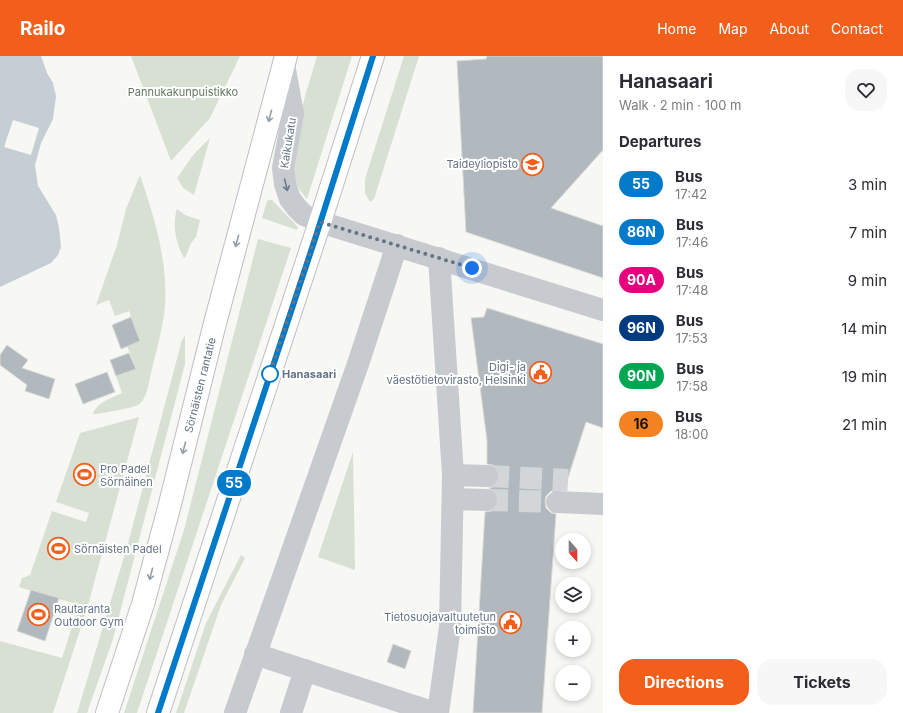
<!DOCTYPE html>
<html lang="en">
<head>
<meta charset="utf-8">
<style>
	:root { --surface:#fff; --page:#f7f7f7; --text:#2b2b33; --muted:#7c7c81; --accent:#f15f1a }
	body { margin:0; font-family:Inter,sans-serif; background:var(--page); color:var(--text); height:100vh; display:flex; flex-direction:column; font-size:15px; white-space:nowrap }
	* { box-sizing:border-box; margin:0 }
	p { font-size:13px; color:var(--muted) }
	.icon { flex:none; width:22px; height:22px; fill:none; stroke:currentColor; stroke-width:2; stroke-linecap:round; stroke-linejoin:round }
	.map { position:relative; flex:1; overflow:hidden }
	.panel { display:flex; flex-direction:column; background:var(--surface); width:300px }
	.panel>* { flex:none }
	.badge { padding:0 8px; border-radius:13px; font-size:14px; line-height:26px }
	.needle { width:26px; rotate:159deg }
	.controls { position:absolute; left:555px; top:477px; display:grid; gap:8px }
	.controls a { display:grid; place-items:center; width:36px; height:36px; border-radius:50%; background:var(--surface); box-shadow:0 2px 6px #0003; font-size:20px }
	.you { position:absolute; width:20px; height:20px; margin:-10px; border:3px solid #fff; border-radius:50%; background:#1a73e8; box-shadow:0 0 0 6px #1a73e833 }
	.map>.badge { position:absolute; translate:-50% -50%; box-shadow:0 0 0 2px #fff }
	h2 { padding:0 16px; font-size:15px; line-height:36px }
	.round { display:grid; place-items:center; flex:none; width:42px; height:42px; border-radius:16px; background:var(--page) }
	.headline { display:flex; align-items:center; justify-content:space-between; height:68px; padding:0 16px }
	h1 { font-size:19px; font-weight:700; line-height:30px }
	.primary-button { display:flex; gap:8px; margin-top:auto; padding:8px 16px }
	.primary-button a { flex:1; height:46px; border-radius:16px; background:var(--accent); color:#fff; font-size:16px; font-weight:700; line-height:46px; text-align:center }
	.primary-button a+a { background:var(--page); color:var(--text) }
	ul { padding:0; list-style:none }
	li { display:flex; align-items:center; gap:12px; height:48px; padding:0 16px }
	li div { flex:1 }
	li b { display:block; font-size:15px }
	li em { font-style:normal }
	li .badge { min-width:44px; font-weight:700; text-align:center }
	header { display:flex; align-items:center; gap:24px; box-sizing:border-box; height:56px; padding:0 20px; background:var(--accent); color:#fff }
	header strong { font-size:19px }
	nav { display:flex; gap:22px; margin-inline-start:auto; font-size:14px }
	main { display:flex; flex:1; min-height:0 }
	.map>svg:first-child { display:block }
</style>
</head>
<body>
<header>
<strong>Railo</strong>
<nav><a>Home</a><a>Map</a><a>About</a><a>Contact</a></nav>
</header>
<main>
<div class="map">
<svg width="603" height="657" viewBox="0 0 603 657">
	<rect width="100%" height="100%" fill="#f7f7f4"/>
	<!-- green -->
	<g fill="#d8e0d4">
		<polygon points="131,0 240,0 210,62 171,105"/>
		<path d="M317,0h35l-45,143c-5,-6 -11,-13 -13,-21 -7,-33 14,-89 23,-122z"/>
		<polygon points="404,0 419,0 374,143 370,146 365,137 365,123"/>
		<polygon points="210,82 194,139 183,132 177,122 194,98"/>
		<path d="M140,119c14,42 28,85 25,131 -2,21 -8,42 -13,63 -3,10 -4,30 -14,36 -7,3 -37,9 -45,9 4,-12 19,-16 29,-21l-6,-17 20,-8 -9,-22 13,-5 -11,-30 -14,5 -6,-16 -13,5 21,-60 9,-36z"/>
		<polygon points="269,144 272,144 298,171 297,174 262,162 267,145"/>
		<path d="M177,153l8,6 15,5 -4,17 -5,6 -5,13 -2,2c-8,-14 -12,-33 -7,-49z"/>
		<polygon points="258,183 291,192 137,657 124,657 184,474"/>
		<polygon points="185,280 185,308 113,583 87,657 77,657 127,491 182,284"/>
		<polygon points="139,361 87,553 53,657 0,657 0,585 62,602 79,549 19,531 22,522 30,519 52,455 86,466 89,457 56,446 80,377"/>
		<polygon points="353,396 355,514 318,501"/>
		<polygon points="241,499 245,502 221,549 184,657 176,657 206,567"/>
	</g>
	<!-- water -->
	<polygon fill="#c5ced4" points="0,0 41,0 47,17 53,27 56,40 53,63 41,87 35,109 38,130 56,159 59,172 61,191 58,199 51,207 0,231"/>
	<!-- pier -->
	<polygon fill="#f7f7f4" points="13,64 39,72 31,99 4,91"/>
	<!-- building -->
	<g fill="#b2b9be" stroke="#d9d9d6">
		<polygon points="487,0 603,0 603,94 551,152 603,170 603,222 466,176 457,5 486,3"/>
		<polygon points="487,252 603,288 603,372 586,366 564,434 551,435 546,440 545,445 546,452 551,457 556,458 542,657 473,657 485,456 492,455 497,450 498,445 497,438 493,434 489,432 493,431 497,427 499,421 498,414 493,409 487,408 487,384 471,262 484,261"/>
		<polygon points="131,261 140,285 121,293 112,269"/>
		<polygon points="7,289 28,304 22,312 55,323 49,343 25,335 27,329 0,309 0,299"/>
		<polygon points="129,297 136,313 116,320 110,304"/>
		<polygon points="107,316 115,336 83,348 75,328"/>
		<polygon points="31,534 59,542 45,585 17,575"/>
		<polygon points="393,588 411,595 405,613 387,606"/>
	</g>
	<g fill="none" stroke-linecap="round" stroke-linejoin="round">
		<!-- minor-tunnel -->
		<g stroke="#d2d6d9" stroke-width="22" stroke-dasharray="22 11" stroke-linecap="butt">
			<polyline points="487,420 568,424"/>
			<polyline points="486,444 557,446"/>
		</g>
		<defs>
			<g id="major">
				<polyline points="107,657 143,548 169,452 214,271 286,0"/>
				<polyline points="158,657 320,166 373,0"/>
			</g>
		</defs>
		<!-- major casing -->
		<use href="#major" stroke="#bcbfc3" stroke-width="24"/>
		<!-- minor -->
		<g stroke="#c7cace" stroke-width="22">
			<polyline points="284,8 293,58 283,112 285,128 290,143 297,152 304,159 320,166 603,254"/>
			<polyline points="453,419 487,420"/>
			<polyline points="453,443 486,444"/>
			<polyline points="557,446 603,448"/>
			<polyline points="255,598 435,657"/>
			<polyline points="235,657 359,305 397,189"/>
			<polyline points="291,657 305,614"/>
			<polyline points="438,657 450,571 453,419 439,202"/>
		</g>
		<!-- major -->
		<use href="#major" stroke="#fff" stroke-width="22"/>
	</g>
	<!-- one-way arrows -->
	<defs><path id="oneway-shaft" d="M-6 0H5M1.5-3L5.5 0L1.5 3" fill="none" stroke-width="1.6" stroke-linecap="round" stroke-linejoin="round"/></defs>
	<g stroke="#929eab">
		<use href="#oneway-shaft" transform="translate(270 60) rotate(105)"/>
		<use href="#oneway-shaft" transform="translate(237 185) rotate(105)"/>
		<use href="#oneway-shaft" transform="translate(184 392) rotate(104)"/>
		<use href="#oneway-shaft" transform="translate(151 518) rotate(105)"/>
	</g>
	<use stroke="#69788b" href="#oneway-shaft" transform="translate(286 129) rotate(76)"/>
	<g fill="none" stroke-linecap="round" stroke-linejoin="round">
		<defs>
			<polyline id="line" points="158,657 316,180 373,0"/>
		</defs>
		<!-- line casing -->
		<use href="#line" stroke="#fff" stroke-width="9"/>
		<!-- line -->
		<use href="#line" stroke="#007ac9" stroke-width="6"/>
		<!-- walk -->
		<polyline stroke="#647487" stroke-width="4" stroke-dasharray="0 7.2" points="270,318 268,323 320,166 472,212"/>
	</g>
	<!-- icons -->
	<defs>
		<symbol id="university-ring" viewBox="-11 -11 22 22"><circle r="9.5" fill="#fff" stroke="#f15f1a" stroke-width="1.5"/><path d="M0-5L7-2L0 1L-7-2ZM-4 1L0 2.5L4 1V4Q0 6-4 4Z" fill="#f15f1a"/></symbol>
		<symbol id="civic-ring" viewBox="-11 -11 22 22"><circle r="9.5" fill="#fff" stroke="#f15f1a" stroke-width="1.5"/><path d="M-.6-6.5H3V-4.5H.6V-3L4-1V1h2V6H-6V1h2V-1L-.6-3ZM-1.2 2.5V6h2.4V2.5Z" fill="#f15f1a"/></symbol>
		<symbol id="stadium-ring" viewBox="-11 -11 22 22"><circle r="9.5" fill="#fff" stroke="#f15f1a" stroke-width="1.5"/><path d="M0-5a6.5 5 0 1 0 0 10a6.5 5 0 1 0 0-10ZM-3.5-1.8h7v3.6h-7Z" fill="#f15f1a"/></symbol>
	</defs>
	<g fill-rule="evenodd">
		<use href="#university-ring" x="520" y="96" width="25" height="25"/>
		<use href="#civic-ring" x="528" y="304" width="25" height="25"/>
		<use href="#stadium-ring" x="72" y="406" width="25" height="25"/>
		<use href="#stadium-ring" x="46" y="480" width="25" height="25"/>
		<use href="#stadium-ring" x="26" y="546" width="25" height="25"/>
		<use href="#civic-ring" x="498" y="554" width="25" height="25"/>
	</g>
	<!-- markers -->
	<circle fill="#fff" stroke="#007ac9" stroke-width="2" cx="270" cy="318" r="8"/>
	<g text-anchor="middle" stroke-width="4" stroke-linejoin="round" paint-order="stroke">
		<!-- park labels -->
		<g font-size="11" fill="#62795f" stroke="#fff">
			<text x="183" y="40">Pannukakunpuistikko</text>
		</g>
		<!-- street labels -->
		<g font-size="11" fill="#647487" stroke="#fff">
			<text transform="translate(288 87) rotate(-81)" y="4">Kaikukatu</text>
			<text transform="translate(200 329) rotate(-76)" y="4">Sörnäisten rantatie</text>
		</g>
		<!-- poi labels -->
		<g font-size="11" fill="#647487" stroke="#fff" text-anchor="end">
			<text x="518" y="112">Taideyliopisto</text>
			<text x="526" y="315">Digi- ja<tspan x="526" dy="13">väestötietovirasto, Helsinki</tspan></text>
			<text x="100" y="417" text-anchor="start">Pro Padel<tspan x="100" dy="13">Sörnäinen</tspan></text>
			<text x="74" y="497" text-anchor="start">Sörnäisten Padel</text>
			<text x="54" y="557" text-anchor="start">Rautaranta<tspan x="54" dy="13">Outdoor Gym</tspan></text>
			<text x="496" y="565">Tietosuojavaltuutetun<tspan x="496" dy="13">toimisto</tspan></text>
		</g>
		<!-- stop labels -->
		<g font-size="11" font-weight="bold" fill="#647487" stroke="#fff" text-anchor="start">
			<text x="282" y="322">Hanasaari</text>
		</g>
	</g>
</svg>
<div class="controls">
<a><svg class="needle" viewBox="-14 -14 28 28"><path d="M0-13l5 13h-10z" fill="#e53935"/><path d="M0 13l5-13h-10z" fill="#7c7c81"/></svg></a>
<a><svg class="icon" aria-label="layers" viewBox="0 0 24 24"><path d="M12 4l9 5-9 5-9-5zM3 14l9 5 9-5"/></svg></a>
<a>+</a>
<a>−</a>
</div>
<div class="you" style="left:472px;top:212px"></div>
<b class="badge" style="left:234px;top:427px;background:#007ac9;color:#fff">55</b>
</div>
<section class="panel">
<div class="headline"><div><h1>Hanasaari</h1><p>Walk · 2 min · 100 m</p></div><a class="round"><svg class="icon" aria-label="heart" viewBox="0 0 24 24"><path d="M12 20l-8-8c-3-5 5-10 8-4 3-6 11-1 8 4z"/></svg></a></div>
<h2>Departures</h2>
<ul>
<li><span class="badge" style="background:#007ac9;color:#fff">55</span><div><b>Bus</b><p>17:42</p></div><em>3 min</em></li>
<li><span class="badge" style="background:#007ac9;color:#fff">86N</span><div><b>Bus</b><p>17:46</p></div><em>7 min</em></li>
<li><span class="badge" style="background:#e6007e;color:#fff">90A</span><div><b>Bus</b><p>17:48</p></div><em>9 min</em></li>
<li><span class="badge" style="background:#003b80;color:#fff">96N</span><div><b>Bus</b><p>17:53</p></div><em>14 min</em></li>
<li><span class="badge" style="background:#00a651;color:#fff">90N</span><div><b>Bus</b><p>17:58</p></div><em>19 min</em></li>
<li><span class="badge" style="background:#f58220;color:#111">16</span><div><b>Bus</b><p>18:00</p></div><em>21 min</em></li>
</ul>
<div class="primary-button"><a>Directions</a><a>Tickets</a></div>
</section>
</main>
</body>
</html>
